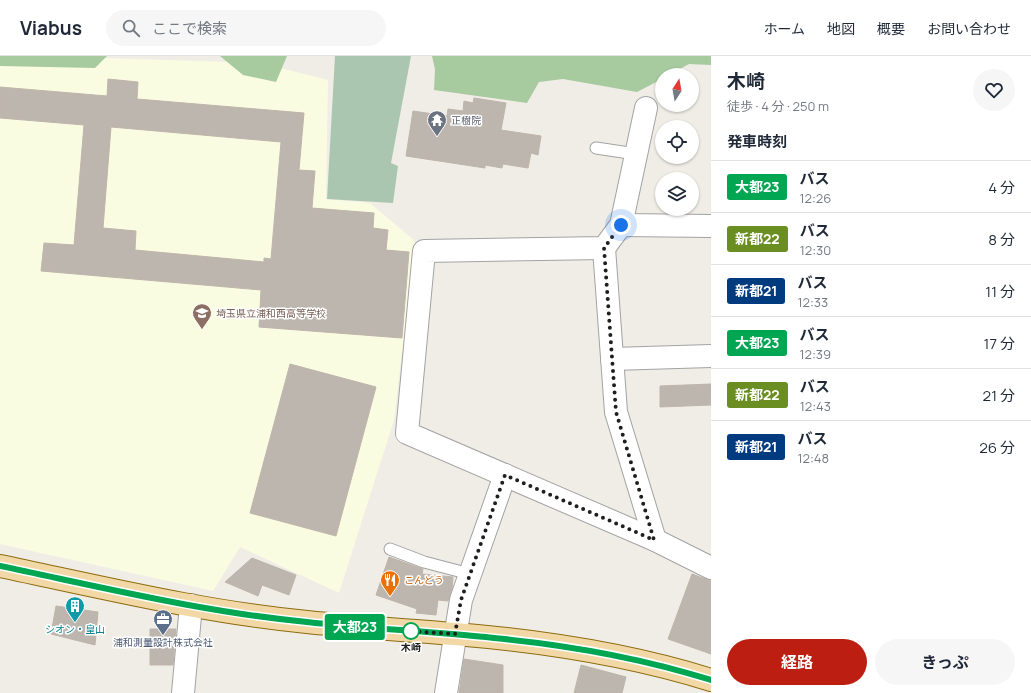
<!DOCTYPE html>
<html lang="ja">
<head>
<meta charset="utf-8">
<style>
	:root { --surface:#fff; --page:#f6f6f7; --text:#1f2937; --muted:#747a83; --line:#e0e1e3; --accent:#bc1f12 }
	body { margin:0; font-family:Manrope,"Noto Sans JP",sans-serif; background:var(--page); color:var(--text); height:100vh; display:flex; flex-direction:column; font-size:15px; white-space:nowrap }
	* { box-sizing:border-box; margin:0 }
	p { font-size:13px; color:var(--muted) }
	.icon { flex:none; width:22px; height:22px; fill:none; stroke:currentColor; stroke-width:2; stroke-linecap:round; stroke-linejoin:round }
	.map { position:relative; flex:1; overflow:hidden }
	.sheet { display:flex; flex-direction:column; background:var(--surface); width:320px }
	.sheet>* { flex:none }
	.badge { padding:0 8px; border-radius:3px; font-size:14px; line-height:26px }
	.needle { width:26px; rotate:11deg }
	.tools { position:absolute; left:655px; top:12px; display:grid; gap:8px }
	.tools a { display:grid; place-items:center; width:44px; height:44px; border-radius:50%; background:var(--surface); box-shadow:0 1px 3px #0004; font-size:20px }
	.you { position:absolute; width:20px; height:20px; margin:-10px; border:3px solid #fff; border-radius:50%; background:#1a73e8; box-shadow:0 0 0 6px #1a73e833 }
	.map>.badge { position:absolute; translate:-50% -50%; box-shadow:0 0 0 2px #fff }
	h2 { padding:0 16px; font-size:15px; line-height:36px }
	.round { display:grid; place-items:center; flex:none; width:42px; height:42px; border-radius:21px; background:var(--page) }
	.overview { display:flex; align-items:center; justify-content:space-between; height:68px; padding:0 16px }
	h1 { font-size:19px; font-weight:700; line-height:30px }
	.action { display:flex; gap:8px; margin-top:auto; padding:8px 16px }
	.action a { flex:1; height:46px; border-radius:24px; background:var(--accent); color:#fff; font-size:16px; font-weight:700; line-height:46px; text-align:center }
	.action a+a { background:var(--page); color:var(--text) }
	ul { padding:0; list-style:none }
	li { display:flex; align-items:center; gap:12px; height:52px; padding:0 16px; border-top:1px solid var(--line) }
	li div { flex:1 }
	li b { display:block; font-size:15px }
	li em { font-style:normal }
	li .badge { min-width:44px; font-weight:700; text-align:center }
	header { display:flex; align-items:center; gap:24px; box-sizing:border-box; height:56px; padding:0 20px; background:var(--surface); border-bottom:1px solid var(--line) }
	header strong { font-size:19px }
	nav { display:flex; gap:22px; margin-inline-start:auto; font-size:14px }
	.search { width:280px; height:36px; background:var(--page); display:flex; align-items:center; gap:10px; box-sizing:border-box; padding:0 14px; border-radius:22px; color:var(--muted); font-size:15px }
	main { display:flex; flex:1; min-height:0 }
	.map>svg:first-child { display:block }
</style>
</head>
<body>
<header>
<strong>Viabus</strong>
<div class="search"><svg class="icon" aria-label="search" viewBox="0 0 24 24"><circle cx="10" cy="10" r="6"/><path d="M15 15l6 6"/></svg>ここで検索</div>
<nav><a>ホーム</a><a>地図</a><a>概要</a><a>お問い合わせ</a></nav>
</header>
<main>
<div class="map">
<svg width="711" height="637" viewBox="0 0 711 637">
	<rect width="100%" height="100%" fill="#efede6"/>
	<!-- education -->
	<polygon fill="#fafce2" points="0,1 102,2 261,7 328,24 326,143 370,147 415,185 394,364 339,537 240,491 213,535 0,488"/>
	<!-- forest -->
	<g fill="#a8ca9f">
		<polygon points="0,0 107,0 95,12 0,10"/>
		<polygon points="220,0 287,0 276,26 243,19"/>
		<polygon points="432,0 711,0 711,9 689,8 669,19 662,19 662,23 637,36 563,23 539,26 527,47 434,34 435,13"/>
	</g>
	<!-- cemetery -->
	<polygon fill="#aac6b0" points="335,0 411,0 391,107 398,110 393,147 327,143"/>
	<!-- building -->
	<g fill="#bcb6af" stroke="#bfb5aa" fill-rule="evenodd">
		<path d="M108,23l30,3 -1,17 167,14 -5,57 16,1 -3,37 62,5 -1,15 15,2 -2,20 23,2 -7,86 -143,-11 2,-37 -220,-19 3,-28 30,2 10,-120 -84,-7v-31l107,9zM111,71l170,15 -10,117 -7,-1v4l-129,-12 1,-19 -33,-3z"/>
		<polygon points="474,42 506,47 501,74 541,80 538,99 531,97 528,112 503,108 502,112 485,109 485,112 406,100 413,55 447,60 448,53 463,55 464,45 473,47"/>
		<polygon points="290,308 376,331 336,480 250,457"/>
		<polygon points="711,328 711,349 660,351 660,330"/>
		<polygon points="389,501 423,513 422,518 453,521 452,532 448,545 438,544 436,559 416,557 417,553 376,539"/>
		<polygon points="252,502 296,519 289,539 262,529 258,540 225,526"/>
		<polygon points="692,518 711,525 711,598 668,583"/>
		<polygon points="56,550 98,556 95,589 51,578"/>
		<polygon points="150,573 176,573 173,609 150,609"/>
		<polygon points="464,603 503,609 503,637 459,637"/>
		<polygon points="581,609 626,621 622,637 574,637"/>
	</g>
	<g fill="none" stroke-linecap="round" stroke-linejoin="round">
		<defs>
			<g id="service">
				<polyline points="596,92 636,98"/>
				<polyline points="390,493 424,506 470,518"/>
			</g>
			<g id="minor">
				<polyline points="646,52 621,169 604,192 424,195 407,377 655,484 711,512"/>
				<polyline points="621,169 711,170"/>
				<polyline points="604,192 616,356 655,484"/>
				<polyline points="612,303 711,300"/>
				<polyline points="183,637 191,549"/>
				<polyline points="446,637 461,544 505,419"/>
			</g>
			<path id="primary" d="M0,510c101,21 203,46 307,56 49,5 98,8 148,12 86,7 173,20 256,46"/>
		</defs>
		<!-- service casing -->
		<use href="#service" stroke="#a3a3a3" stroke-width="13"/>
		<!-- minor casing -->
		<use href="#minor" stroke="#a3a3a3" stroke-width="24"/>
		<!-- primary casing -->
		<use href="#primary" stroke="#8c6c0e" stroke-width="24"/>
		<!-- service -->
		<use href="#service" stroke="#fff" stroke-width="11"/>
		<!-- minor -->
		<use href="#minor" stroke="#fff" stroke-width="22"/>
		<!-- primary -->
		<use href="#primary" stroke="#f3d8a7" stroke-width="22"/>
	</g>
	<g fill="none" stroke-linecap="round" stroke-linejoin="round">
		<defs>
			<path id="line" d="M0,510c101,21 203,46 307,56 62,7 125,9 187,16 74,7 147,20 217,42"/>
		</defs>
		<!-- line casing -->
		<use href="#line" stroke="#fff" stroke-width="9"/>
		<!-- line -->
		<use href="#line" stroke="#00a651" stroke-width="6"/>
		<!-- walk -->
		<polyline stroke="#1f1f1f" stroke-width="4" stroke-dasharray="0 7.2" points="411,575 408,575 455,578 461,544 505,419 654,484 616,356 604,192 621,169"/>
	</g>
	<!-- icons -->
	<defs>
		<symbol id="temple-pin" viewBox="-11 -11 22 30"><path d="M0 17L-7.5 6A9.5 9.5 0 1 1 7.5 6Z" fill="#6b7280" stroke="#fff"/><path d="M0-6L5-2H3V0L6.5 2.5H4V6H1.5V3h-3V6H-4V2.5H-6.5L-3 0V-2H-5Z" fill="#fff"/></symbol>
		<symbol id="school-pin" viewBox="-11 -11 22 30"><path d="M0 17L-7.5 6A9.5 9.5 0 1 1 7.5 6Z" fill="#8d6e63" stroke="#fff"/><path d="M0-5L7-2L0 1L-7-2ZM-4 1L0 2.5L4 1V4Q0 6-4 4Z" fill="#fff"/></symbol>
		<symbol id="restaurant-pin" viewBox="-11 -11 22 30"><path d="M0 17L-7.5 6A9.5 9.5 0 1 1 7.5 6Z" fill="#e8710a" stroke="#fff"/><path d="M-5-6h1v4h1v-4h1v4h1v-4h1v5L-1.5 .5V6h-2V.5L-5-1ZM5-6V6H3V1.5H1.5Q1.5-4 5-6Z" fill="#fff"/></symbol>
		<symbol id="building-pin" viewBox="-11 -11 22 30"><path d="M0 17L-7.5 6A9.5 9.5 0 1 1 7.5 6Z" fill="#0f9aa8" stroke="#fff"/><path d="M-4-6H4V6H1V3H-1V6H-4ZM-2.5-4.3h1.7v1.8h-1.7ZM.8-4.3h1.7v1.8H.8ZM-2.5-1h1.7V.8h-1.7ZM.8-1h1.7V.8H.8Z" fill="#fff"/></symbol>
		<symbol id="office-pin" viewBox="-11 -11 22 30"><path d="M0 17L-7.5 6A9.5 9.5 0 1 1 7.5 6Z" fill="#5c6f8a" stroke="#fff"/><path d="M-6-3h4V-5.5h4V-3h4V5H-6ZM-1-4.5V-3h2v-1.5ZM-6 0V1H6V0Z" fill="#fff"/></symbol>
	</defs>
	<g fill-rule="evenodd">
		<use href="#temple-pin" x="426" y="53" width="22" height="30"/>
		<use href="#school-pin" x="191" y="246" width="22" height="30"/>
		<use href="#restaurant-pin" x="379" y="513" width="22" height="30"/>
		<use href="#building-pin" x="64" y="539" width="22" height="30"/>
		<use href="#office-pin" x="152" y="552" width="22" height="30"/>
	</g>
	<!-- markers -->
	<circle fill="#fff" stroke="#00a651" stroke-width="2" cx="411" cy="575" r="8"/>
	<g text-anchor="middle" stroke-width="3" stroke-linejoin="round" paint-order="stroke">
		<!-- worship labels -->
		<g font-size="10" fill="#5b616d" stroke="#fff" text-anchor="start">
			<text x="451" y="68">正樹院</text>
		</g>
		<!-- education labels -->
		<g font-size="10" fill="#785e54" stroke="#fff" text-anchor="start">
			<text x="216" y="261">埼玉県立浦和西高等学校</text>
		</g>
		<!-- food labels -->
		<g font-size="10" fill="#c56008" stroke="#fff" text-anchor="start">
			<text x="404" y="528">こんどう</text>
		</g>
		<!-- culture labels -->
		<g font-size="10" fill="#0d838f" stroke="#fff">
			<text x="75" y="577">シオン・皇山</text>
		</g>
		<!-- service labels -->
		<g font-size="10" fill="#4e5e75" stroke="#fff">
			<text x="163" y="590">浦和測量設計株式会社</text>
		</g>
		<!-- stop labels -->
		<g font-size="10" font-weight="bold" fill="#1f1f1f" stroke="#fff">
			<text x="411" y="595">木崎</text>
		</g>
	</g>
</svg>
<div class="tools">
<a><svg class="needle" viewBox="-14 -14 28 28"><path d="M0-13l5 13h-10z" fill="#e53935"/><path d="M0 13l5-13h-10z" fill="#747a83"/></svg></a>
<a><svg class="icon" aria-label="locate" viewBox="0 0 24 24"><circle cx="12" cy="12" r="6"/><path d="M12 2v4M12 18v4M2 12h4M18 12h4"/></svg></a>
<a><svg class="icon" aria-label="layers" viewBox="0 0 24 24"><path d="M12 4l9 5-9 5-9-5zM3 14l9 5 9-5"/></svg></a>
</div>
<div class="you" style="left:621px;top:169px"></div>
<b class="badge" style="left:355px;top:571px;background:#00a651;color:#fff">大都23</b>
</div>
<section class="sheet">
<div class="overview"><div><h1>木崎</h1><p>徒歩 · 4 分 · 250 m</p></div><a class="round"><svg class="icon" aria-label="heart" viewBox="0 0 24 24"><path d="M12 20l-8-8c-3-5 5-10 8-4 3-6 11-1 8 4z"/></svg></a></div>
<h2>発車時刻</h2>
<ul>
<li><span class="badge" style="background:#00a651;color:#fff">大都23</span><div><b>バス</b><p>12:26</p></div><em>4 分</em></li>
<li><span class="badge" style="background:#6b8e23;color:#fff">新都22</span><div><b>バス</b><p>12:30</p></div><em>8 分</em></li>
<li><span class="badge" style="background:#003b80;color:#fff">新都21</span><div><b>バス</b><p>12:33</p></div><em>11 分</em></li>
<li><span class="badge" style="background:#00a651;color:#fff">大都23</span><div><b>バス</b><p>12:39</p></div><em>17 分</em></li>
<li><span class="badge" style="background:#6b8e23;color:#fff">新都22</span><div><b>バス</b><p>12:43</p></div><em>21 分</em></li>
<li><span class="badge" style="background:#003b80;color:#fff">新都21</span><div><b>バス</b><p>12:48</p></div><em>26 分</em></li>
</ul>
<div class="action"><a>経路</a><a>きっぷ</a></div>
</section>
</main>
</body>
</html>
